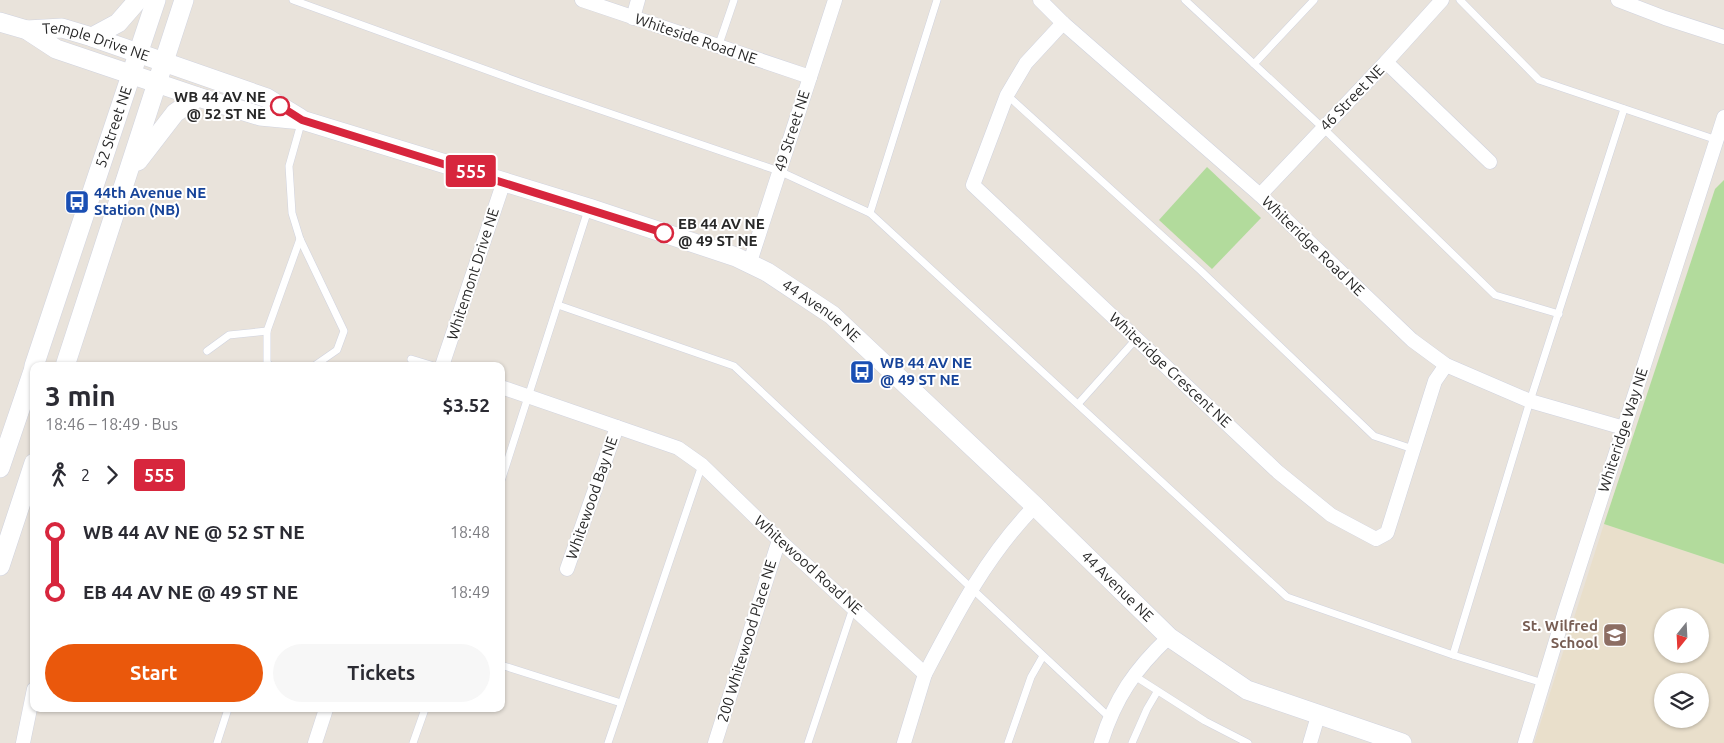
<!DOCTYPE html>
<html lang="en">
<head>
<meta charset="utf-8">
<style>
	:root { --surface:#fff; --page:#f7f7f7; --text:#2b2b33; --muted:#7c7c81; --accent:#ea580c }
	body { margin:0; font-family:Ubuntu,sans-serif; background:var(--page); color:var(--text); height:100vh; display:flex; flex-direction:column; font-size:19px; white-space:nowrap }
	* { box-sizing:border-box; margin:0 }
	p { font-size:16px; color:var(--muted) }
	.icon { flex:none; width:28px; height:28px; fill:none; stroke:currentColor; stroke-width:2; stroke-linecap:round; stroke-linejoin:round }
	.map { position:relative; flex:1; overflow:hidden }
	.drawer { position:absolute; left:30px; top:362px; width:475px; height:350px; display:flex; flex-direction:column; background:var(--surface); border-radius:10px; box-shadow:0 1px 4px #0004 }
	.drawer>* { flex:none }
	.badge { padding:0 10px; border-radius:4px; font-size:18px; line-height:32px }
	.needle { width:32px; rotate:198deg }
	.buttons { position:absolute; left:1654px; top:608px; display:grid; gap:10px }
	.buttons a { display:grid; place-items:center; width:55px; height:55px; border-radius:50%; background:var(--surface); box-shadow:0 1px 4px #0004; font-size:25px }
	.map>.badge { position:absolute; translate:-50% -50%; box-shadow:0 0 0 2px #fff }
	.legs { display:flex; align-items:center; gap:8px; height:55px; padding:0 15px; font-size:16px }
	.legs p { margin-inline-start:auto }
	.head { display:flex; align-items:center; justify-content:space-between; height:85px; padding:0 15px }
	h1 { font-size:28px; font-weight:700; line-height:38px }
	.action { display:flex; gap:10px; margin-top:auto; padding:10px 15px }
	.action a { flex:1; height:58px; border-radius:30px; background:var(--accent); color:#fff; font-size:20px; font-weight:700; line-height:58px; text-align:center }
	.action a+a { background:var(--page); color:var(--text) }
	ul { padding:0 15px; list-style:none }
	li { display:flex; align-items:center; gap:18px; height:60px; font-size:19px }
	li i { display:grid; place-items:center; width:8px; height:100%; margin:0 6px; background:currentColor }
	li i::after { content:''; width:12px; height:12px; margin:-6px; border:4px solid; border-radius:50%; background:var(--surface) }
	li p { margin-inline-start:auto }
	li:first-child i { background:linear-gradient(#0000 50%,currentColor 0) }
	li:last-child i { background:linear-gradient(currentColor 50%,#0000 0) }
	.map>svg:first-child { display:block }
</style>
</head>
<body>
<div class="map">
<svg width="1724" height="743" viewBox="0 0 1724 743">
	<rect width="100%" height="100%" fill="#e9e3db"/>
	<!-- education -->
	<path fill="#e9dfcb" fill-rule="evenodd" d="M1604,524l120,40v179h-190zM1662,616h38v38h-38zM1662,681h38v38h-38z"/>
	<!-- green -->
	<g fill="#b2db9c">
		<polygon points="1207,167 1261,218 1212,269 1159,220"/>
		<polygon points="1724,180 1724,564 1604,524 1715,189"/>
	</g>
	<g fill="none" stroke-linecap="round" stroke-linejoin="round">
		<defs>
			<g id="lane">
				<polyline points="293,0 536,88 779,171 870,213"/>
				<polyline points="937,0 870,213 1287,597 1453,655 1543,683"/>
				<polyline points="1185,0 1323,128 1495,295 1559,314"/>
				<polyline points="1460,0 1539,80 1717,140"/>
				<polyline points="718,47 734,0"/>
				<polyline points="1254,64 1314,0"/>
				<polyline points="1007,95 1200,270 1374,436 1413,449"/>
				<polyline points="302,120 289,166 292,213 300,239 344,331 337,350 314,366"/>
				<polyline points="558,305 734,366 1109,717"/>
				<polyline points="207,351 229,335 267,331"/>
				<polyline points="411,359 434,366"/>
				<polyline points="271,366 267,363 267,331 300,239"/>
				<polyline points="1078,404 1137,338"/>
				<polyline points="501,481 588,210"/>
				<polyline points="1453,655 1530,401 1624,109"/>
				<polyline points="501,665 621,703"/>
				<polyline points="1133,675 1205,721 1248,743"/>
				<polyline points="217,743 228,709"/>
				<polyline points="413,743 425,709"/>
				<polyline points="608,743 702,465"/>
				<polyline points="808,743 853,608"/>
				<polyline points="1008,743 1031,677 1043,656"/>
				<polyline points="1132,743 1147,709 1157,692"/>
			</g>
			<g id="street">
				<polyline points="582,0 810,77"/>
				<polyline points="1040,0 1063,23 1260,195 1412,340 1446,365 1530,401 1624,428"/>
				<polyline points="1618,0 1665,18 1724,37"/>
				<polyline points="633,18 638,0"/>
				<polyline points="1063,23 1026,63 1007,95 973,185 1278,472 1331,515 1376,539 1387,533 1435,381 1446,365"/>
				<polyline points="1386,62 1490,162"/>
				<polyline points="1260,195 1386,62 1442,0"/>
				<polyline points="750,262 835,0"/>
				<polyline points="442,366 504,181"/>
				<path d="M501,387l177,61 24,17 77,75 146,134c32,-61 62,-119 110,-168"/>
				<polyline points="567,569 617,427"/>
				<polyline points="23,743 34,689"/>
				<polyline points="315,743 326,709"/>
				<polyline points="715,743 779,540"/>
				<polyline points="904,743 925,674"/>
				<path d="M1101,743c14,-45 34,-74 68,-106"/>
				<polyline points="1310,743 1318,716"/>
				<polyline points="1525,743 1565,611 1724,117"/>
			</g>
			<g id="secondary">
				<path id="s1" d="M0,22l27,8 29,19 142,48 62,19 42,4 287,88 147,49 31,15 65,43 203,191 134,131 78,53 155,53"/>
				<path id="s2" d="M27,30l35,-2 30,9 175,61 33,20"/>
				<polyline points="92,37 118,23 138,0"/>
				<polyline points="138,161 175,113 198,97"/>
				<path id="s3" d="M34,366l122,-366"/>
				<polyline points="65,366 184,0"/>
				<polyline points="0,468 34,368"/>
				<polyline points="0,566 34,463"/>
			</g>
		</defs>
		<!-- lane casing -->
		<use href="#lane" stroke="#d0d3df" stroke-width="8"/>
		<!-- street casing -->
		<use href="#street" stroke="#d0d3df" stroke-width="15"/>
		<!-- secondary casing -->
		<use href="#secondary" stroke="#d0d3df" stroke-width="20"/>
		<!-- lane -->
		<use href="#lane" stroke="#fff" stroke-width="7"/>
		<!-- street -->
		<use href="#street" stroke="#fff" stroke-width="14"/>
		<!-- secondary -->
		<use href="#secondary" stroke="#fff" stroke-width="19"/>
	</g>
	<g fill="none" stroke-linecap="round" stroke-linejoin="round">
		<defs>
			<polyline id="line-1" points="280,106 302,120 664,233"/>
		</defs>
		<!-- line-1 casing -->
		<use href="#line-1" stroke="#fff" stroke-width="11"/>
		<!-- line-1 -->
		<use href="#line-1" stroke="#d7263d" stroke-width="8"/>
	</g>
	<!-- icons -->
	<defs>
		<symbol id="bus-square" viewBox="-11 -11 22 22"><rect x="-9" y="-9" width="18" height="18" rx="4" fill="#1a4fb4" stroke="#fff"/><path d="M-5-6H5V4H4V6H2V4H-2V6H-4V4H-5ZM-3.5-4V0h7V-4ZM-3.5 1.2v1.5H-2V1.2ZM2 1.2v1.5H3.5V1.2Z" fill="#fff"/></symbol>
		<symbol id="school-square" viewBox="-11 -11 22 22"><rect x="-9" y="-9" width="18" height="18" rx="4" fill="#8d6e63" stroke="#fff"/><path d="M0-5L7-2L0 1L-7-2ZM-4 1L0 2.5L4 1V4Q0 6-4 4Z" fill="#fff"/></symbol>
	</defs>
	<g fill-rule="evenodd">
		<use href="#bus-square" x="63" y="188" width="28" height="28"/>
		<use href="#bus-square" x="848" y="358" width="28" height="28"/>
		<use href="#school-square" x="1601" y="621" width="28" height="28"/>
	</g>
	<!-- markers -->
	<g fill="#fff" stroke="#d7263d" stroke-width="2.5">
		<circle cx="280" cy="106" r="9"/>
		<circle cx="664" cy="233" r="9"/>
	</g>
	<g text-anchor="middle" stroke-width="4" stroke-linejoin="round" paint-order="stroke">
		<!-- street labels -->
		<g font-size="15" fill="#282828" stroke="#fff">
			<text transform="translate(696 39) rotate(19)" y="5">Whiteside Road NE</text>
			<text dy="5" stroke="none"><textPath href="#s2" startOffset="71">Temple Drive NE</textPath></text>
			<text transform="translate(1352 98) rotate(-46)" y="5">46 Street NE</text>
			<text dy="5" stroke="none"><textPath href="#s3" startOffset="252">52 Street NE</textPath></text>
			<text transform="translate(792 131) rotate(-72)" y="5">49 Street NE</text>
			<text transform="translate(1313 246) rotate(44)" y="5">Whiteridge Road NE</text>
			<text transform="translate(473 274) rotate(-72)" y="5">Whitemont Drive NE</text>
			<text dy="5" stroke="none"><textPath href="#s1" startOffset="876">44 Avenue NE</textPath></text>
			<text transform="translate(1170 370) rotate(43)" y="5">Whiteridge Crescent NE</text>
			<text transform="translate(1623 430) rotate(-72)" y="5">Whiteridge Way NE</text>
			<text transform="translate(592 498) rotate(-71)" y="5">Whitewood Bay NE</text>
			<text transform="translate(808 565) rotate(42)" y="5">Whitewood Road NE</text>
			<text dy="5" stroke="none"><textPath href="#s1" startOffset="1281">44 Avenue NE</textPath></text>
			<text transform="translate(747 641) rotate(-73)" y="5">200 Whitewood Place NE</text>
		</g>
		<!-- stop labels -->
		<g font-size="15" font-weight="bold" fill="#282828" stroke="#fff" text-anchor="end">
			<text x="266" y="102">WB 44 AV NE<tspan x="266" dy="17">@ 52 ST NE</tspan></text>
			<text x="678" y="229" text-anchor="start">EB 44 AV NE<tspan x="678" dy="17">@ 49 ST NE</tspan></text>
		</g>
		<!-- transit labels -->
		<g font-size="15" font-weight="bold" fill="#164399" stroke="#fff" text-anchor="start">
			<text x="94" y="198">44th Avenue NE<tspan x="94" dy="17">Station (NB)</tspan></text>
			<text x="880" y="368">WB 44 AV NE<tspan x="880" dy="17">@ 49 ST NE</tspan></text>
		</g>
		<!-- education labels -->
		<g font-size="15" font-weight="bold" fill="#785e54" stroke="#fff" text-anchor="end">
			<text x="1598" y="631">St. Wilfred<tspan x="1598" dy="17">School</tspan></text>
		</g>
	</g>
</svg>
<div class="buttons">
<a><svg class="needle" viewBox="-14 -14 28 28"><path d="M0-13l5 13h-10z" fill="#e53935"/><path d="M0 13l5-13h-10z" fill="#7c7c81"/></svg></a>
<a><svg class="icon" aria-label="layers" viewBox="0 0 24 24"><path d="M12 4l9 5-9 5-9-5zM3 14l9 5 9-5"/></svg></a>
</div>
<b class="badge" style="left:471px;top:171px;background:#d7263d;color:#fff">555</b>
<section class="drawer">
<div class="head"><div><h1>3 min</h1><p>18:46 – 18:49 · Bus</p></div><b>$3.52</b></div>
<div class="legs"><svg class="icon" aria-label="walk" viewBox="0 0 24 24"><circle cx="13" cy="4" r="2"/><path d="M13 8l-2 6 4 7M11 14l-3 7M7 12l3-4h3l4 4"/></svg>2<svg class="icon" aria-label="forward" viewBox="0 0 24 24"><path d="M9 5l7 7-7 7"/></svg><b class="badge" style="background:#d7263d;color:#fff">555</b></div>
<ul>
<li><i style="color:#d7263d"></i><b>WB 44 AV NE @ 52 ST NE</b><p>18:48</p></li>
<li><i style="color:#d7263d"></i><b>EB 44 AV NE @ 49 ST NE</b><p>18:49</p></li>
</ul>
<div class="action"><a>Start</a><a>Tickets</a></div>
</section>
</div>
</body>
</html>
